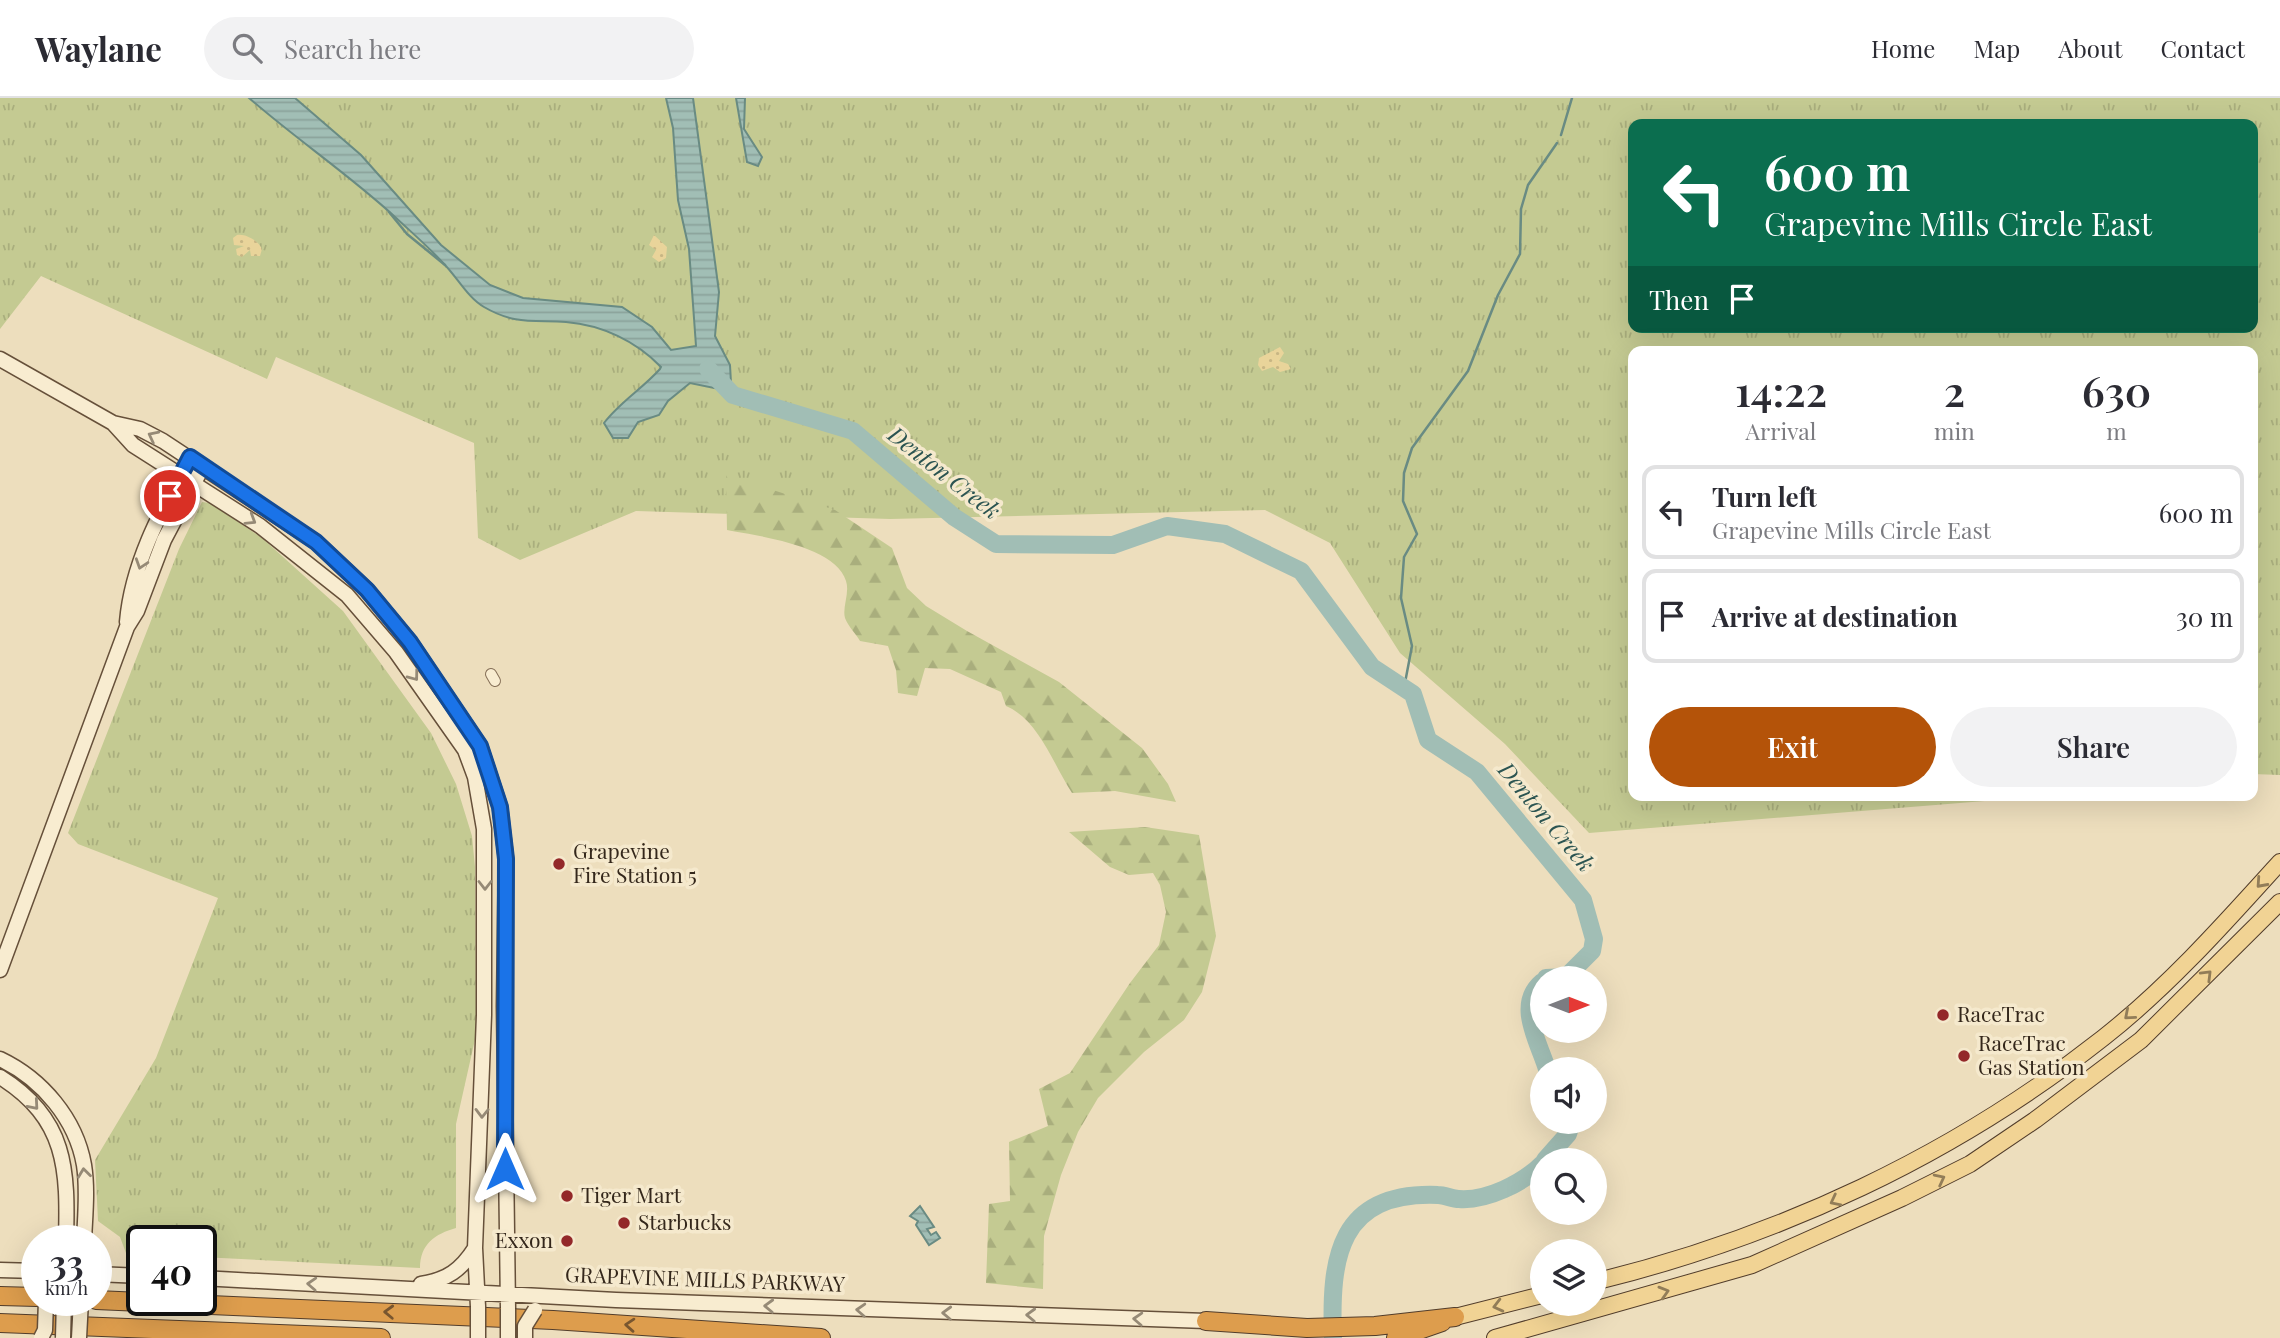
<!DOCTYPE html>
<html lang="en">
<head>
<meta charset="utf-8">
<style>
  :root { --surface:#fff; --page:#f2f2f3; --text:#2b2b33; --muted:#7c7c81; --line:#e1e1e2; --accent:#b45309 }
  body { margin:0; font-family:"Playfair Display",serif; background:var(--page); color:var(--text); height:100vh; display:flex; flex-direction:column; font-size:26px; white-space:nowrap }
  * { box-sizing:border-box; margin:0 }
  p { font-size:23px; color:var(--muted) }
  .icon { flex:none; width:38px; height:38px; fill:none; stroke:currentColor; stroke-width:2; stroke-linecap:round; stroke-linejoin:round }
  .map { position:relative; flex:1; overflow:hidden }
  .sheet { position:absolute; left:1628px; top:248px; width:630px; height:455px; display:flex; flex-direction:column; background:var(--surface); border-radius:14px; box-shadow:0 7px 28px #0002 }
  .sheet>* { flex:none }
  .banner { position:absolute; left:1628px; top:21px; width:630px; height:214px; border-radius:14px; box-shadow:0 7px 28px #0002; background:#0b6e4f; color:#fff; overflow:hidden }
  .needle { width:46px; rotate:90deg }
  .fabs { position:absolute; left:1530px; top:868px; display:grid; gap:14px }
  .fabs a { display:grid; place-items:center; width:77px; height:77px; border-radius:50%; background:var(--surface); box-shadow:0 7px 28px #0002; font-size:35px }
  .speed { position:absolute; left:21px; top:1127px; display:flex; gap:14px; font-size:35px; font-weight:700; text-align:center }
  .speed>* { display:grid; place-content:center; width:91px; height:91px; border-radius:50%; background:var(--surface); box-shadow:0 7px 28px #0002; line-height:1 }
  .speed small { font-size:18px; font-weight:400 }
  .speed .limit { border:4px solid #111; border-radius:10px; background:#fff; color:#111 }
  .pin { position:absolute; display:grid; place-items:center; width:60px; height:60px; color:#fff; margin:-30px; border:4px solid #fff; border-radius:50%; box-shadow:0 2px 7px #0007 }
  .me { position:absolute; width:77px; margin:-38px; rotate:0deg; stroke-linejoin:round; filter:drop-shadow(0 0 5px #0008) }
  .turn { display:flex; align-items:center; gap:24px; height:147px; padding:0 21px; font-size:32px }
  .turn .icon { width:91px; height:91px; stroke-width:2.5 }
  .turn b { display:block; font-size:49px; line-height:60px }
  .then { display:flex; align-items:center; height:66px; padding:0 21px; background:#0003; gap:14px; font-size:26px }
  .eta { display:flex; justify-content:space-evenly; align-items:center; height:119px; text-align:center }
  .eta b { font-size:42px; font-weight:600; line-height:49px }
  .cta { display:flex; gap:14px; margin-top:auto; padding:14px 21px }
  .cta a { flex:1; height:80px; border-radius:42px; background:var(--accent); color:#fff; font-size:28px; font-weight:600; line-height:80px; text-align:center }
  .cta a+a { background:var(--page); color:var(--text) }
  ul { padding:0; list-style:none }
  li { display:flex; align-items:center; gap:21px; height:94px; margin:0 14px 10px; padding:0 7px; border:4px solid var(--line); border-radius:14px }
  li div { flex:1 }
  li b { display:block; font-size:26px }
  li em { font-style:normal }
  header { display:flex; align-items:center; gap:42px; box-sizing:border-box; height:98px; padding:0 35px; background:var(--surface); border-bottom:2px solid var(--line) }
  header strong { font-size:33px }
  nav { display:flex; gap:38px; margin-inline-start:auto; font-size:24px }
  .search { width:490px; height:63px; background:var(--page); display:flex; align-items:center; gap:18px; box-sizing:border-box; padding:0 24px; border-radius:38px; color:var(--muted); font-size:26px }
  .map>svg:first-child { display:block }
  .grass { fill:url(#grass-tufts); fill-rule:evenodd }
  .forest { fill:url(#forest-firs) }
  .sand { fill:url(#sand-dots) }
  .water { fill:url(#water-rules); stroke:#698b83; stroke-width:2 }
  .lines { fill:none; stroke-linecap:round; stroke-linejoin:round }
  .stream { stroke:#698b83; stroke-width:2.5 }
  .river { stroke:#a1beb5; stroke-width:18 }
  .street-casing { stroke:#856f57; stroke-width:12 }
  .secondary-casing { stroke:#66503a; stroke-width:17 }
  .primary-casing { stroke:#523d2b; stroke-width:18 }
  .highway-casing { stroke:#523d2b; stroke-width:20 }
  .street { stroke:#f8ecd0; stroke-width:10 }
  .secondary { stroke:#f8ecd0; stroke-width:14 }
  .primary { stroke:#f1d394; stroke-width:16 }
  .highway { stroke:#dd9d4d; stroke-width:18 }
  .secondary-bridge-casing { stroke:#66503a; stroke-width:17; stroke-linecap:butt }
  .secondary-bridge { stroke:#f8ecd0; stroke-width:14 }
  .oneway { stroke:#968a76 }
  .oneway2 { stroke:#927d58 }
  .oneway3 { stroke:#78562f }
  .route-casing { stroke:#114b97; stroke-width:18 }
  .route { stroke:#1a73e8; stroke-width:12 }
  .poi-dot { fill:#932829; stroke:#f5e9cd; stroke-width:2.5 }
  .labels { text-anchor:middle; stroke-width:7; stroke-linejoin:round; paint-order:stroke }
  .poi-label { font-size:21px; fill:#34271b; stroke:#f5e9cd; text-anchor:start }
  .street-label { font-size:21px; fill:#34271b; stroke:#f5e9cd }
  .water-label { font-size:23px; font-style:italic; fill:#2b5451; stroke:#f5e9cd }
</style>
</head>
<body>
<header>
<strong>Waylane</strong>
<div class="search"><svg class="icon" aria-label="search" viewBox="0 0 24 24"><circle cx="10" cy="10" r="6"/><path d="M15 15l6 6"/></svg>Search here</div>
<nav><a>Home</a><a>Map</a><a>About</a><a>Contact</a></nav>
</header>
<div class="map">
<svg width="2280" height="1240" viewBox="0 0 2280 1240">
  <defs>
    <pattern id="grass-tufts" width="24" height="20" patternUnits="userSpaceOnUse" patternTransform="scale(1.75)"><rect width="24" height="20" fill="#c4ca92"/><path d="M3 7l-1-3M5 7V3M7 7l1-3M15 17l-1-3M17 17v-4M19 17l1-3" fill="none" stroke="#a9ae7d"/></pattern>
    <pattern id="forest-firs" width="22" height="20" patternUnits="userSpaceOnUse" patternTransform="scale(1.75)"><rect width="22" height="20" fill="#c4ca92"/><path d="M5 1l3.5 6h-7zM16 11l3.5 6h-7z" fill="#a9ae7d"/></pattern>
    <pattern id="sand-dots" width="8" height="8" patternUnits="userSpaceOnUse" patternTransform="scale(1.75)"><rect width="8" height="8" fill="#e9d49a"/><path d="M2 2h.1M6 6h.1" fill="none" stroke="#c8b684" stroke-width="1.8" stroke-linecap="round"/></pattern>
    <pattern id="water-rules" width="6" height="5" patternUnits="userSpaceOnUse" patternTransform="scale(1.75)"><rect width="6" height="5" fill="#a1beb5"/><path d="M0 2.5h6" fill="none" stroke="#8ba39b"/></pattern>
  </defs>
  <rect width="100%" height="100%" fill="#eddebd"/>
  <path class="grass" d="M0,0H2280V677L2252,676V254H1633V698H2046L1589,735L1505,646L1400,555L1330,445L1265,412L890,421L636,413L520,462L478,440L474,345L276,259L267,281L41,178L0,231ZM1633,26H2252V229H1633Z
    M202,404L210,405L262,440L343,513L431,635L456,686L472,738L475,769L476,937L456,1026V1130C435,1136 420,1146 420,1170L201,1159V1143H142V1156L126,1155L120,1139L98,1123L95,1062L156,960L218,800L78,746L68,735L179,451Z"/>
  <path class="forest" d="M726,377L835,412L892,450L907,490L926,508L967,533L1059,584L1142,650L1168,686L1176,704L1115,693L1072,695C1053,666 1039,622 1006,608L1001,594L950,571L925,570L917,598L898,595L896,572L888,548L860,543C856,536 848,528 845,520C842,509 850,495 846,483C836,448 759,438 727,432Z
    M1145,729L1199,737L1216,838L1202,894L1184,922L1144,954L1098,1000L1078,1034L1061,1077L1044,1138L1043,1191L986,1185L989,1106L1010,1103L1009,1044L1048,1028L1039,991L1070,975L1130,885L1159,847L1166,814L1160,787L1153,775L1129,777L1110,769L1069,734Z"/>
  <path class="sand" d="M237,137C245,135 259,143 262,151L260,158H251L250,152L242,159L237,157L236,151L244,148L234,147L233,140Z
    M654,137L667,149L666,160L659,164L652,159L656,152L649,147Z
    M1280,249L1284,255L1279,263L1288,266L1291,271L1280,274L1273,269L1262,273L1258,267L1259,260Z"/>
  <path class="water" d="M249,0H295L361,57L441,147L490,187L523,200L622,209L652,229L671,252L696,248L689,151L678,102L673,30L666,0H693L719,194L715,238L730,267L731,285L719,291L690,285L668,303L659,317L638,324L628,340H613L604,325C620,304 642,291 660,271L661,269C636,243 602,227 566,224C533,222 515,227 484,209C468,200 457,179 444,166C429,149 411,134 394,118C348,76 296,41 249,0Z
    M736,0H745L744,31L762,59L758,68L747,64Z
    M920,1108L934,1129L927,1131L931,1137L936,1134L940,1140L929,1147L916,1127L918,1123L910,1118Z"/>
  <g class="lines">
    <path class="stream" d="M1561,37L1572,0
      M389,114L407,136L445,167
      M1404,590L1412,548L1401,500L1404,459L1417,436L1403,403L1404,375L1412,350L1468,273L1498,197L1520,156L1521,111L1528,87L1557,45"/>
    <path class="river" d="M708,271L733,297L853,333L954,419L996,446L1113,447L1167,428L1225,436L1301,473L1372,569L1413,596L1428,642L1477,674L1583,802L1594,841L1592,853L1566,879L1546,880
      M1542,884C1515,907 1539,944 1547,971
      M1545,1062L1568,1036L1572,1024
      M1333,1240C1330,1160 1338,1093 1438,1097C1445,1097 1452,1101 1459,1101C1487,1103 1523,1085 1542,1066"/>
    <defs>
      <path id="street" d="M491,576L495,583"/>
      <path id="secondary" d="M0,261L113,325L140,331L163,343L316,444L367,492L410,544L480,648L500,709L506,761L504,908L508,1211
        M113,325L133,347L260,428L347,497L396,554L465,652L475,679L484,731V917L475,1150L478,1209
        M127,524C132,465 162,411 190,359
        M0,872L127,529L137,513L164,442L203,368
        M0,961C42,981 76,1021 84,1067C88,1092 85,1118 84,1143
        M0,979C67,1021 68,1071 66,1143
        M0,1172L37,1173
        M96,1176L142,1178
        M201,1180L616,1202L1206,1223
        M421,1186C447,1182 461,1172 475,1150"/>
      <path id="primary" d="M1594,1184C1779,1139 1953,1058 2103,940C2168,889 2224,826 2280,764
        M1455,1219L1542,1197
        M1495,1240L1752,1167L1902,1100L1970,1066L2035,1022L2141,942L2280,804"/>
      <path id="highway" d="M0,1198L37,1199
        M96,1202L553,1222L821,1240
        M1206,1223L1307,1230L1375,1228L1455,1219
        M0,1225L381,1240
        M1396,1240L1442,1224"/>
    </defs>
    <use href="#street" class="street-casing"/>
    <use href="#secondary" class="secondary-casing"/>
    <use href="#primary" class="primary-casing"/>
    <use href="#highway" class="highway-casing"/>
    <use href="#street" class="street"/>
    <use href="#secondary" class="secondary"/>
    <use href="#primary" class="primary"/>
    <use href="#highway" class="highway"/>
    <defs>
      <path id="secondary-bridge" d="M508,1211V1240
        M41,1240L45,1232L46,1202
        M63,1240L64,1202
        M79,1240L81,1202
        M478,1240V1209
        M525,1240V1228L535,1212"/>
    </defs>
    <use href="#secondary-bridge" class="secondary-bridge-casing"/>
    <use href="#secondary-bridge" class="secondary-bridge"/>
  </g>
  <defs><path id="oneway-chevron" d="M-2-3.5L2.5 0L-2 3.5" fill="none" stroke-width="1.6" stroke-linecap="round" stroke-linejoin="round" transform="scale(1.75)"/></defs>
  <g class="oneway">
    <use href="#oneway-chevron" transform="translate(153 338) rotate(-153)"/>
    <use href="#oneway-chevron" transform="translate(251 422) rotate(32)"/>
    <use href="#oneway-chevron" transform="translate(141 466) rotate(108)"/>
    <use href="#oneway-chevron" transform="translate(414 578) rotate(53)"/>
    <use href="#oneway-chevron" transform="translate(485 787) rotate(90)"/>
    <use href="#oneway-chevron" transform="translate(34 1007) rotate(49)"/>
    <use href="#oneway-chevron" transform="translate(482 1015) rotate(91)"/>
    <use href="#oneway-chevron" transform="translate(84 1075) rotate(-97)"/>
    <use href="#oneway-chevron" transform="translate(312 1186) rotate(-177)"/>
    <use href="#oneway-chevron" transform="translate(769 1208) rotate(-178)"/>
    <use href="#oneway-chevron" transform="translate(861 1212) rotate(-177)"/>
    <use href="#oneway-chevron" transform="translate(947 1215) rotate(-178)"/>
    <use href="#oneway-chevron" transform="translate(1031 1217) rotate(-178)"/>
    <use href="#oneway-chevron" transform="translate(1138 1221) rotate(-177)"/>
  </g>
  <g class="oneway2">
    <use href="#oneway-chevron" transform="translate(2261 785) rotate(132)"/>
    <use href="#oneway-chevron" transform="translate(2207 877) rotate(-45)"/>
    <use href="#oneway-chevron" transform="translate(2129 917) rotate(139)"/>
    <use href="#oneway-chevron" transform="translate(1940 1081) rotate(-27)"/>
    <use href="#oneway-chevron" transform="translate(1835 1103) rotate(153)"/>
    <use href="#oneway-chevron" transform="translate(1664 1194) rotate(-17)"/>
    <use href="#oneway-chevron" transform="translate(1498 1208) rotate(166)"/>
  </g>
  <g class="oneway3">
    <use href="#oneway-chevron" transform="translate(389 1214) rotate(-178)"/>
    <use href="#oneway-chevron" transform="translate(630 1227) rotate(-176)"/>
  </g>
  <g class="lines">
    <defs>
      <path id="route" d="M170,398L190,359L316,444L367,492L410,544L480,648L500,709L506,761L505,1071"/>
    </defs>
    <use href="#route" class="route-casing"/>
    <use href="#route" class="route"/>
  </g>
  <g class="poi-dot">
    <circle cx="559" cy="766" r="7"/>
    <circle cx="1943" cy="917" r="7"/>
    <circle cx="1964" cy="958" r="7"/>
    <circle cx="567" cy="1098" r="7"/>
    <circle cx="624" cy="1125" r="7"/>
    <circle cx="567" cy="1143" r="7"/>
  </g>
  <g class="labels">
    <g class="poi-label">
      <text x="573" y="761">Grapevine<tspan x="573" dy="24">Fire Station 5</tspan></text>
      <text x="1957" y="924">RaceTrac</text>
      <text x="1978" y="953">RaceTrac<tspan x="1978" dy="24">Gas Station</tspan></text>
      <text x="581" y="1105">Tiger Mart</text>
      <text x="638" y="1132">Starbucks</text>
      <text x="553" y="1150" text-anchor="end">Exxon</text>
    </g>
    <g class="street-label">
      <text transform="translate(705 1182) rotate(2)" y="7">GRAPEVINE MILLS PARKWAY</text>
    </g>
    <g class="water-label">
      <text transform="translate(944 375) rotate(38)" y="8">Denton Creek</text>
      <text transform="translate(1546 719) rotate(50)" y="8">Denton Creek</text>
    </g>
  </g>
</svg>
<div class="fabs">
<a><svg class="needle" viewBox="-14 -14 28 28"><path d="M0-13l5 13h-10z" fill="#e53935"/><path d="M0 13l5-13h-10z" fill="#7c7c81"/></svg></a>
<a><svg class="icon" aria-label="sound" viewBox="0 0 24 24"><path d="M4 9h4l5-4v14l-5-4H4zM17 9q2 3 0 6"/></svg></a>
<a><svg class="icon" aria-label="search" viewBox="0 0 24 24"><circle cx="10" cy="10" r="6"/><path d="M15 15l6 6"/></svg></a>
<a><svg class="icon" aria-label="layers" viewBox="0 0 24 24"><path d="M12 4l9 5-9 5-9-5zM3 14l9 5 9-5"/></svg></a>
</div>
<div class="speed"><div>33<small>km/h</small></div><div class="limit">40</div></div>
<div class="pin" style="left:170px;top:398px;background:#d93025"><svg class="icon" aria-label="arrive" viewBox="0 0 24 24"><path d="M6 21V4h12l-3 4 3 4H6"/></svg></div>
<svg class="me" style="left:505px;top:1071px" viewBox="-20 -20 40 40"><path d="M0-17L14 15 0 8-14 15z" fill="#1a73e8" stroke="#fff" stroke-width="4"/></svg>
<div class="banner">
<div class="turn"><svg class="icon" aria-label="left" viewBox="0 0 24 24"><path d="M17 20v-9H6M10 6l-5 5 5 5"/></svg><div><b>600 m</b>Grapevine Mills Circle East</div></div>
<div class="then">Then<svg class="icon" aria-label="arrive" viewBox="0 0 24 24"><path d="M6 21V4h12l-3 4 3 4H6"/></svg></div>
</div>
<section class="sheet">
<div class="eta">
<div><b>14:22</b><p>Arrival</p></div>
<div><b>2</b><p>min</p></div>
<div><b>630</b><p>m</p></div>
</div>
<ul>
<li><svg class="icon" aria-label="left" viewBox="0 0 24 24"><path d="M17 20v-9H6M10 6l-5 5 5 5"/></svg><div><b>Turn left</b><p>Grapevine Mills Circle East</p></div><em>600 m</em></li>
<li><svg class="icon" aria-label="arrive" viewBox="0 0 24 24"><path d="M6 21V4h12l-3 4 3 4H6"/></svg><div><b>Arrive at destination</b></div><em>30 m</em></li>
</ul>
<div class="cta"><a>Exit</a><a>Share</a></div>
</section>
</div>
</body>
</html>
